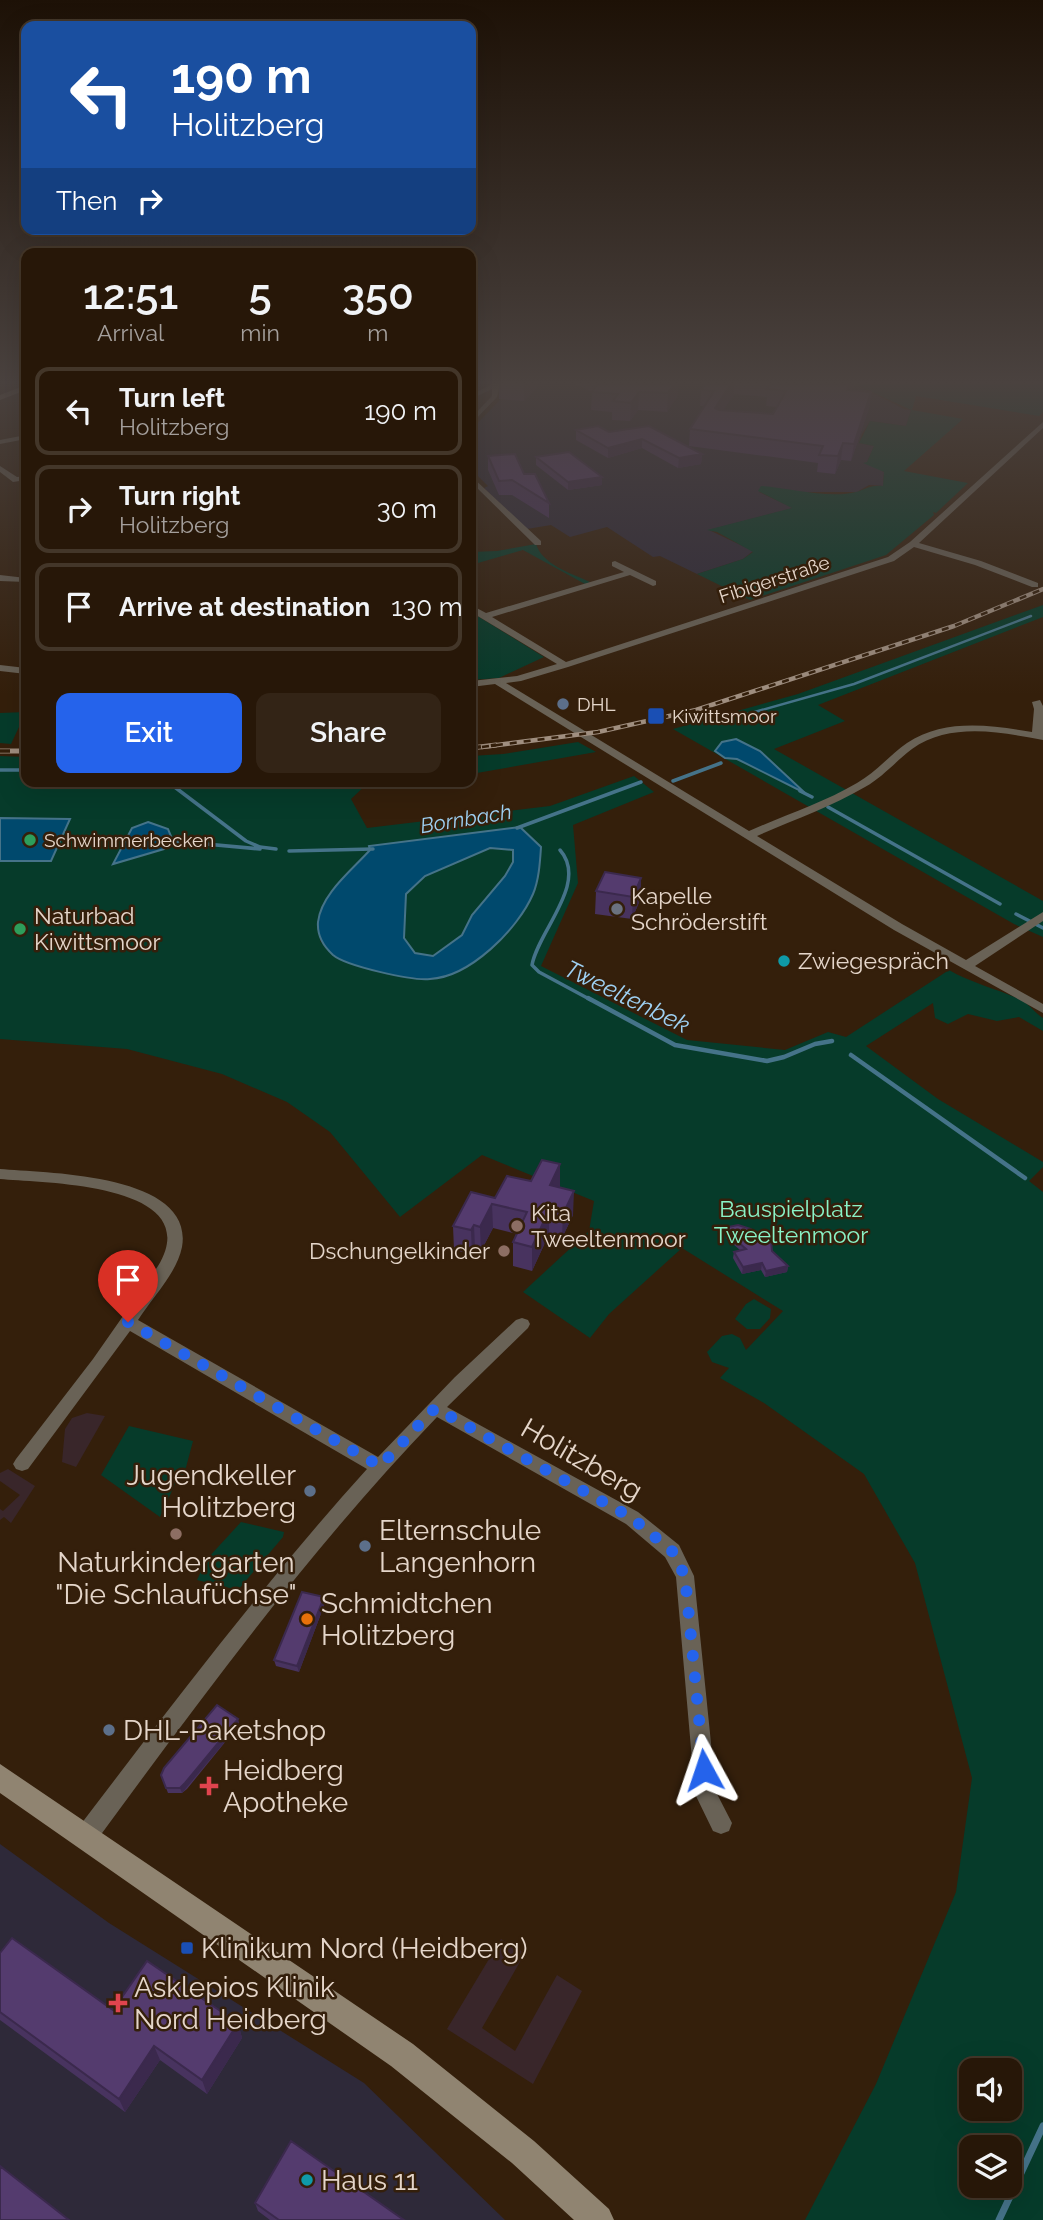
<!DOCTYPE html>
<html lang="en">
<head>
<meta charset="utf-8">
<style>
  :root { --surface:#271708; --page:#332416; --text:#f1f3f6; --muted:#a49f9c; --line:#433629; --accent:#2563eb }
  body { margin:0; font-family:Raleway,sans-serif; background:var(--page); color:var(--text); height:100vh; display:flex; flex-direction:column; font-size:26px; white-space:nowrap }
  * { box-sizing:border-box; margin:0 }
  p { font-size:23px; color:var(--muted) }
  .icon { flex:none; width:38px; height:38px; fill:none; stroke:currentColor; stroke-width:2; stroke-linecap:round; stroke-linejoin:round }
  .map { position:relative; flex:1; overflow:hidden }
  .side { position:absolute; left:21px; top:248px; width:455px; height:539px; display:flex; flex-direction:column; background:var(--surface); border-radius:14px; box-shadow:0 7px 28px #0002,0 0 0 2px var(--line) }
  .side>* { flex:none }
  .guide { position:absolute; left:21px; top:21px; width:455px; height:214px; border-radius:14px; box-shadow:0 7px 28px #0002,0 0 0 2px var(--line); background:#1a4fa0; color:#fff; overflow:hidden }
  .tools { position:absolute; left:959px; top:2058px; display:grid; gap:14px }
  .tools a { display:grid; place-items:center; width:63px; height:63px; border-radius:14px; background:var(--surface); box-shadow:0 7px 28px #0002,0 0 0 2px var(--line); font-size:35px }
  .pin { position:absolute; display:grid; place-items:center; width:60px; height:60px; color:#fff; margin:-72px -30px; border-radius:50% 50% 50% 0; rotate:-45deg; box-shadow:0 0 7px #0007 }
  .pin .icon { rotate:45deg }
  .me { position:absolute; width:77px; margin:-38px; rotate:355deg; stroke-linejoin:round; filter:drop-shadow(0 0 5px #0008) }
  .turn { display:flex; align-items:center; gap:24px; height:147px; padding:0 35px; font-size:32px }
  .turn .icon { width:91px; height:91px; stroke-width:2.5 }
  .turn b { display:block; font-size:49px; line-height:60px }
  .then { display:flex; align-items:center; height:66px; padding:0 35px; background:#0003; gap:14px; font-size:26px }
  .eta { display:flex; justify-content:space-evenly; align-items:center; height:119px; text-align:center }
  .eta b { font-size:42px; font-weight:600; line-height:49px }
  .cta { display:flex; gap:14px; margin-top:auto; padding:14px 35px }
  .cta a { flex:1; height:80px; border-radius:14px; background:var(--accent); color:#fff; font-size:28px; font-weight:600; line-height:80px; text-align:center }
  .cta a+a { background:var(--page); color:var(--text) }
  ul { padding:0; list-style:none }
  li { display:flex; align-items:center; gap:21px; height:88px; margin:0 14px 10px; padding:0 21px; border:4px solid var(--line); border-radius:14px }
  li div { flex:1 }
  li b { display:block; font-size:26px }
  li em { font-style:normal }
  .map>svg:first-child { display:block }
  .industrial { fill:#39262a }
  .medical { fill:#2e2939 }
  .green { fill:#063b2a; fill-rule:evenodd }
  .water { fill:#00496d; stroke:#457389; stroke-width:2; fill-rule:evenodd }
  .lines { fill:none; stroke-linecap:round; stroke-linejoin:round }
  .stream-far3 { stroke:#457389; stroke-width:2.5 }
  .stream-far2 { stroke:#457389; stroke-width:3.5 }
  .stream-far1 { stroke:#457389; stroke-width:4.5 }
  .stream { stroke:#457389; stroke-width:7 }
  .street { fill:#696256; fill-rule:evenodd }
  .secondary { fill:#908471; fill-rule:evenodd }
  .rail-far1-casing { stroke:#9f8e7f; stroke-width:4.5 }
  .rail-casing { stroke:#9f8e7f; stroke-width:5 }
  .rail-far1 { stroke:#341f0b; stroke-width:2.5; stroke-dasharray:7; stroke-linecap:butt }
  .rail { stroke:#341f0b; stroke-width:3.5; stroke-dasharray:10; stroke-linecap:butt }
  .wall { fill:#48335f; fill-rule:evenodd }
  .shaded-wall { fill:#3b294d }
  .building { fill:#543b6e; stroke:#3b294d; stroke-width:2 }
  .route { stroke:#2563eb; stroke-width:12; stroke-dasharray:0 21.6 }
  .service-dot { fill:#5c6f8a; stroke:#341f0b; stroke-width:2.5 }
  .transit-dot { fill:#1a4fb4; stroke:#341f0b; stroke-width:2.5 }
  .leisure-dot { fill:#2e9e5b; stroke:#341f0b; stroke-width:2.5 }
  .worship-dot { fill:#6b7280; stroke:#341f0b; stroke-width:2.5 }
  .culture-dot { fill:#0f9aa8; stroke:#341f0b; stroke-width:2.5 }
  .education-dot { fill:#8d6e63; stroke:#341f0b; stroke-width:2.5 }
  .food-dot { fill:#e8710a; stroke:#341f0b; stroke-width:2.5 }
  .health-dot { fill:#e0444e; stroke:#341f0b; stroke-width:2.5 }
  .labels { text-anchor:middle; stroke-width:5; stroke-linejoin:round; paint-order:stroke }
  .far-street-label { font-size:19px; fill:#e5d6ca; stroke:#341f0b }
  .far-poi-label { font-size:19px; fill:#e5d6ca; stroke:#341f0b; text-anchor:start }
  .far-water-label { font-size:21px; font-style:italic; fill:#9ed0f2; stroke:#341f0b }
  .poi-label { font-size:23px; fill:#e5d6ca; stroke:#341f0b; text-anchor:start }
  .park-label { font-size:23px; fill:#89f3c7; stroke:#341f0b }
  .water-label { font-size:24px; font-style:italic; fill:#9ed0f2; stroke:#341f0b }
  .near-street-label { font-size:28px; fill:#e5d6ca; stroke:#341f0b }
  .near-poi-label { font-size:28px; fill:#e5d6ca; stroke:#341f0b; text-anchor:start }
</style>
</head>
<body>
<div class="map">
<svg width="1043" height="2220" viewBox="0 0 1043 2220">
  <rect width="100%" height="100%" fill="#341f0b"/>
  <path class="industrial" d="M87,1413L105,1416L76,1467L62,1462L65,1429L72,1418Z
    M8,1469L35,1486L11,1523L4,1517L0,1520V1509L3,1511L20,1495L0,1481V1473Z
    M501,1939L525,1953L482,2028L515,2051L557,1975L582,1991L533,2084L447,2029Z"/>
  <path class="medical" d="M508,384H855L904,409L911,410L906,426L870,421L862,434L859,443L874,446L867,462L884,472L883,486L869,485L857,492H759L793,508L709,530L753,551L743,559L697,574L660,556L653,557L607,527L570,537L551,525L527,529L484,488L488,486L478,476L471,458V430L499,401Z
    M0,1844L109,1923L364,2083L505,2220H0Z"/>
  <path class="green" d="M855,384H1043V412L1039,416L916,396L912,410L963,419L904,471L968,483L936,513L933,512L934,515L886,555L750,600L697,574L743,559L753,552L717,532L707,530L792,508L758,491L761,486C787,488 830,499 856,492C867,489 870,485 883,486L884,472L863,463L867,462L874,446L859,443L870,421L906,426L911,410Z
    M536,544C542,564 570,573 590,582L585,584L523,550L471,565V552L497,551Z
    M1043,605V617L818,705L845,721L774,749L1043,901V937L1014,924L673,729L798,694ZM722,742L760,752L802,791L737,759L725,758L715,751Z
    M471,612L544,657L499,678L471,680Z
    M26,712L11,744L0,743V713Z
    M578,742L596,752L471,774V756L503,754Z
    M0,756L26,757V782H369L351,799L367,828L550,806L634,776L654,792L573,825L578,883L541,966L687,1040L785,1050L828,1032L846,1037L949,970C971,983 998,989 1021,1000C1030,1005 1035,1013 1043,1018V1031L1019,1017L997,1021L968,1014L948,1024L935,1018L933,1003L866,1046L938,1099L1043,1162V1167L1029,1181L1043,1192V2220H805L876,2084L956,1892L972,1778L915,1563L864,1474L764,1403L720,1378L729,1368L712,1362L707,1352L722,1336L732,1334L740,1338L746,1350L783,1311L682,1248L609,1314L590,1338L523,1292L589,1231L594,1201L482,1155L400,1217L330,1132L287,1102L222,1074L127,1049L0,1039ZM520,827L541,847L431,980L389,974L334,956L320,941L363,857L370,850ZM971,2070H1010V2109H971ZM971,2147H1010V2186H971Z
    M490,848L513,849V862L505,876L472,915L462,935L433,956L415,953L404,939L405,894L425,876Z
    M754,1299L771,1309L770,1318L760,1329H747L735,1319L746,1304Z
    M129,1426L193,1441L184,1475L176,1482L160,1517L101,1475Z
    M241,1522L284,1532L283,1537L238,1590L197,1580L207,1559Z"/>
  <path class="water" d="M736,739L760,751L805,793L737,759L725,758L715,751L722,742Z
    M0,818L70,819L51,861H0Z
    M148,822L168,829L173,841L164,849L113,864L132,828Z
    M520,827L541,847C540,862 539,880 533,894C518,929 470,977 430,979C412,981 346,966 333,955C323,946 317,935 318,922C321,894 352,870 370,850L369,846ZM490,848L513,850V862L505,876L472,915L462,935L433,956L415,953L404,938L406,894L425,876Z"/>
  <g class="lines">
    <path class="stream-far3" d="M744,715L854,684L1031,616"/>
    <path class="stream-far2" d="M0,770H26
      M673,781L721,763
      M168,782L246,841L260,847L276,849
      M800,791L812,797
      M828,807L1000,904
      M517,828L641,782
      M173,841L260,849
      M560,850C589,883 538,931 532,965L539,972L591,1000
      M289,851L373,849
      M1016,914L1043,928"/>
    <path class="stream-far1" d="M588,998L675,1045L767,1061L784,1057L815,1044L832,1041
      M851,1055L1025,1178"/>
    <path class="stream" d="M999,2220L1043,2126"/>
    <path class="street" d="M492,384H500L497,397L471,424V418L492,396V389L471,399V395Z
      M1043,422V428L919,543L981,561L1038,583V587H1032L975,565L914,547L894,561L568,667L521,681L506,683L749,831C785,815 823,803 857,783C876,772 890,755 907,743C944,718 991,725 1032,732L1034,709L1032,702L1040,700L1043,706V740C1000,732 950,722 912,749C896,761 883,777 865,787C831,807 793,820 757,836L902,924L966,960L1043,912V921L975,966L1043,1004V1013L894,930L495,684L471,687V681L517,676L557,664L471,612V605L486,613L624,572L612,566V562L615,561L656,581V585L653,586L630,575L492,617L566,662L888,557L910,542Z
      M26,435V439L0,444V440Z
      M0,466L17,477L26,476V480L13,482L0,472Z
      M471,476L541,541V545H535L471,482Z
      M0,575L26,578V582L0,581Z
      M0,665L26,668V674L0,671Z
      M0,1169C45,1173 195,1173 182,1247C177,1273 152,1298 138,1320L378,1457L455,1377L516,1320L522,1318L528,1320L530,1324L528,1328L447,1407L638,1512L679,1545L694,1576L716,1792L732,1823L729,1831L721,1834L713,1831L695,1794L676,1577L665,1557L626,1524L437,1417C310,1549 202,1697 94,1844L86,1847L78,1844L75,1836L78,1828C171,1706 264,1583 367,1469L130,1331L28,1469L22,1471L16,1469L13,1464L16,1459L93,1359L158,1266C208,1183 44,1183 0,1179Z"/>
    <path class="secondary" d="M26,385V390L0,400V395Z
      M0,1764L413,2044L534,2141L609,2209L614,2220H574L512,2163L391,2066L0,1793Z"/>
    <defs>
      <path id="rail-far1" d="M482,747L598,732L696,710L954,626L1043,589"/>
      <path id="rail" d="M471,748L496,745
        M0,751H26"/>
    </defs>
    <use href="#rail-far1" class="rail-far1-casing"/>
    <use href="#rail" class="rail-casing"/>
    <use href="#rail-far1" class="rail-far1"/>
    <use href="#rail" class="rail"/>
  </g>
  <path class="wall" d="M499,384H537V387L524,401L499,399Z
    M575,384H678V395L667,412L638,410L630,421L612,420V412L591,410L592,392Z
    M705,384H855L852,390L871,392L869,408L851,461L841,460L835,474L817,472L818,463L689,446L690,429L704,406H700L701,390ZM734,394L767,397L766,406L777,407L773,414L723,410Z
    M649,426L702,454L701,464L678,468L642,448L608,458L576,440V430L609,432Z
    M488,456L524,474L549,503V518L512,495H499L488,470Z
    M536,457L602,485L568,490L536,465Z
    M641,878L640,900L632,919L595,914L596,891Z
    M560,1164V1187L573,1215L562,1238L549,1234L532,1271L513,1266V1242L517,1234L493,1228L481,1251L475,1249L472,1254L454,1250L453,1226L495,1198L531,1181Z
    M728,1227L772,1251L788,1266L787,1272L765,1277L761,1270L742,1274L733,1258L734,1252L740,1250L726,1238Z
    M324,1597L325,1603L299,1672L276,1666L274,1660Z
    M238,1719L239,1725L187,1789L182,1793H168L161,1775Z
    M0,1953L113,2010L238,2023L242,2038L207,2094L160,2060L125,2112L0,2020Z
    M255,2203L404,2220H270L258,2211Z"/>
  <path class="shaded-wall" d="M524,384H537V387L524,401Z
    M674,384H678V395L667,412L668,393Z
    M731,384H734V394L714,425L715,408Z
    M850,384H855L854,385L845,406L847,390Z
    M639,392L638,410L630,421L631,403Z
    M871,392L869,408L851,461L854,444Z
    M642,439V448L608,458V448Z
    M843,443L841,460L835,474L838,456Z
    M702,454L701,464L678,468L679,458Z
    M602,477V485L568,490V482Z
    M641,878L640,900L632,919L633,897Z
    M560,1164V1188L550,1185Z
    M574,1191L573,1215L562,1238L563,1214Z
    M492,1204L493,1228L481,1251L480,1227Z
    M549,1210V1234L532,1271V1247Z
    M474,1225L475,1249L472,1254L471,1230Z
    M762,1263L761,1270L742,1274L743,1267Z
    M788,1266L787,1272L765,1277L766,1271Z
    M324,1597L325,1603L299,1672L297,1666Z
    M238,1719L239,1725L182,1793L180,1788Z
    M238,2023L242,2038L207,2094L202,2080Z
    M154,2046L160,2060L125,2112L119,2099Z"/>
  <path class="building" d="M598,384H674L668,393L639,392L631,403L613,401L618,394L592,392Z
    M705,384H731L715,408L719,410L773,414L786,391L767,389L771,384H850L847,390L871,392L854,444L843,443L838,456L819,455L823,446L690,429L714,391L701,390Z
    M598,426L609,432L649,426L702,454L679,458L642,439L608,448L576,430Z
    M569,452L602,477L568,482L536,457Z
    M515,454L524,474H535L549,503L512,480L499,481L488,456Z
    M605,872L641,878L633,897L596,891Z
    M542,1160L560,1164L550,1185L574,1191L563,1214L549,1210L532,1247L513,1242L527,1212L492,1204L480,1227L474,1225L471,1230L453,1226L471,1192L495,1198L507,1176L531,1181Z
    M738,1225L751,1229L756,1235L771,1240L772,1251L788,1266L766,1271L762,1263L743,1267L734,1252L746,1249L727,1232L728,1227Z
    M302,1592L324,1597L297,1666L274,1660Z
    M217,1705L238,1719L185,1783L180,1788H166L161,1775L164,1768Z
    M12,1938L113,2010L147,1961L238,2023L202,2080L154,2046L119,2099L0,2012V1953Z
    M291,2141L404,2220H279L255,2203Z
    M0,2166L69,2220H0Z"/>
  <linearGradient id="sky" x2="0" y2="1"><stop stop-color="#1d1106"/><stop offset="0.55" stop-color="#4a423f"/><stop offset="1" stop-color="#4a423f" stop-opacity="0"/></linearGradient>
  <rect width="1043" height="695" fill="url(#sky)"/>
  <g class="lines">
    <path class="route" d="M128,1322L380,1466L435,1408L632,1518L672,1551L685,1576L704,1770"/>
  </g>
  <g class="service-dot">
    <circle cx="563" cy="704" r="7"/>
    <circle cx="310" cy="1491" r="7"/>
    <circle cx="365" cy="1546" r="7"/>
    <circle cx="109" cy="1730" r="7"/>
  </g>
  <g class="transit-dot">
    <rect x="647" y="707" width="18" height="18" rx="3.5"/>
    <rect x="180" y="1941" width="14" height="14" rx="3.5"/>
  </g>
  <g class="leisure-dot">
    <circle cx="30" cy="840" r="7"/>
    <circle cx="20" cy="929" r="7"/>
  </g>
  <circle class="worship-dot" cx="617" cy="909" r="7"/>
  <g class="culture-dot">
    <circle cx="784" cy="961" r="7"/>
    <circle cx="307" cy="2180" r="7"/>
  </g>
  <g class="education-dot">
    <circle cx="517" cy="1226" r="7"/>
    <circle cx="504" cy="1251" r="7"/>
    <circle cx="176" cy="1534" r="7"/>
  </g>
  <circle class="food-dot" cx="307" cy="1619" r="7"/>
  <g class="health-dot">
    <path d="M205.5 1775.5h7v7h7v7h-7v7h-7v-7h-7v-7h7z"/>
    <path d="M114.5 1992.5h7v7h7v7h-7v7h-7v-7h-7v-7h7z"/>
  </g>
  <g class="labels">
    <g class="far-street-label">
      <text transform="translate(774 579) rotate(-18)" y="7">Fibigerstraße</text>
    </g>
    <g class="far-poi-label">
      <text x="577" y="711">DHL</text>
      <text x="672" y="723">Kiwittsmoor</text>
      <text x="44" y="847">Schwimmerbecken</text>
    </g>
    <g class="far-water-label">
      <text transform="translate(466 819) rotate(-9)" y="7">Bornbach</text>
    </g>
    <g class="poi-label">
      <text x="631" y="904">Kapelle<tspan x="631" dy="26">Schröderstift</tspan></text>
      <text x="34" y="924">Naturbad<tspan x="34" dy="26">Kiwittsmoor</tspan></text>
      <text x="798" y="969">Zwiegespräch</text>
      <text x="531" y="1221">Kita<tspan x="531" dy="26">Tweeltenmoor</tspan></text>
      <text x="490" y="1259" text-anchor="end">Dschungelkinder</text>
    </g>
    <g class="park-label">
      <text x="791" y="1217">Bauspielplatz<tspan x="791" dy="26">Tweeltenmoor</tspan></text>
    </g>
    <g class="water-label">
      <text transform="translate(627 997) rotate(26)" y="8">Tweeltenbek</text>
    </g>
    <g class="near-street-label">
      <text transform="translate(582 1459) rotate(30)" y="10">Holitzberg</text>
    </g>
    <g class="near-poi-label">
      <text x="296" y="1485" text-anchor="end">Jugendkeller<tspan x="296" dy="32">Holitzberg</tspan></text>
      <text x="379" y="1540">Elternschule<tspan x="379" dy="32">Langenhorn</tspan></text>
      <text x="176" y="1572" text-anchor="middle">Naturkindergarten<tspan x="176" dy="32">"Die Schlaufüchse"</tspan></text>
      <text x="321" y="1613">Schmidtchen<tspan x="321" dy="32">Holitzberg</tspan></text>
      <text x="123" y="1740">DHL-Paketshop</text>
      <text x="223" y="1780">Heidberg<tspan x="223" dy="32">Apotheke</tspan></text>
      <text x="201" y="1958">Klinikum Nord (Heidberg)</text>
      <text x="134" y="1997">Asklepios Klinik<tspan x="134" dy="32">Nord Heidberg</tspan></text>
      <text x="321" y="2190">Haus 11</text>
    </g>
  </g>
</svg>
<div class="tools">
<a><svg class="icon" aria-label="sound" viewBox="0 0 24 24"><path d="M4 9h4l5-4v14l-5-4H4zM17 9q2 3 0 6"/></svg></a>
<a><svg class="icon" aria-label="layers" viewBox="0 0 24 24"><path d="M12 4l9 5-9 5-9-5zM3 14l9 5 9-5"/></svg></a>
</div>
<div class="pin" style="left:128px;top:1322px;background:#d93025"><svg class="icon" aria-label="arrive" viewBox="0 0 24 24"><path d="M6 21V4h12l-3 4 3 4H6"/></svg></div>
<svg class="me" style="left:704px;top:1770px" viewBox="-20 -20 40 40"><path d="M0-17L14 15 0 8-14 15z" fill="#2563eb" stroke="#fff" stroke-width="4"/></svg>
<div class="guide">
<div class="turn"><svg class="icon" aria-label="left" viewBox="0 0 24 24"><path d="M17 20v-9H6M10 6l-5 5 5 5"/></svg><div><b>190 m</b>Holitzberg</div></div>
<div class="then">Then<svg class="icon" aria-label="right" viewBox="0 0 24 24"><path d="M7 20v-9h11M14 6l5 5-5 5"/></svg></div>
</div>
<section class="side">
<div class="eta">
<div><b>12:51</b><p>Arrival</p></div>
<div><b>5</b><p>min</p></div>
<div><b>350</b><p>m</p></div>
</div>
<ul>
<li><svg class="icon" aria-label="left" viewBox="0 0 24 24"><path d="M17 20v-9H6M10 6l-5 5 5 5"/></svg><div><b>Turn left</b><p>Holitzberg</p></div><em>190 m</em></li>
<li><svg class="icon" aria-label="right" viewBox="0 0 24 24"><path d="M7 20v-9h11M14 6l5 5-5 5"/></svg><div><b>Turn right</b><p>Holitzberg</p></div><em>30 m</em></li>
<li><svg class="icon" aria-label="arrive" viewBox="0 0 24 24"><path d="M6 21V4h12l-3 4 3 4H6"/></svg><div><b>Arrive at destination</b></div><em>130 m</em></li>
</ul>
<div class="cta"><a>Exit</a><a>Share</a></div>
</section>
</div>
</body>
</html>
